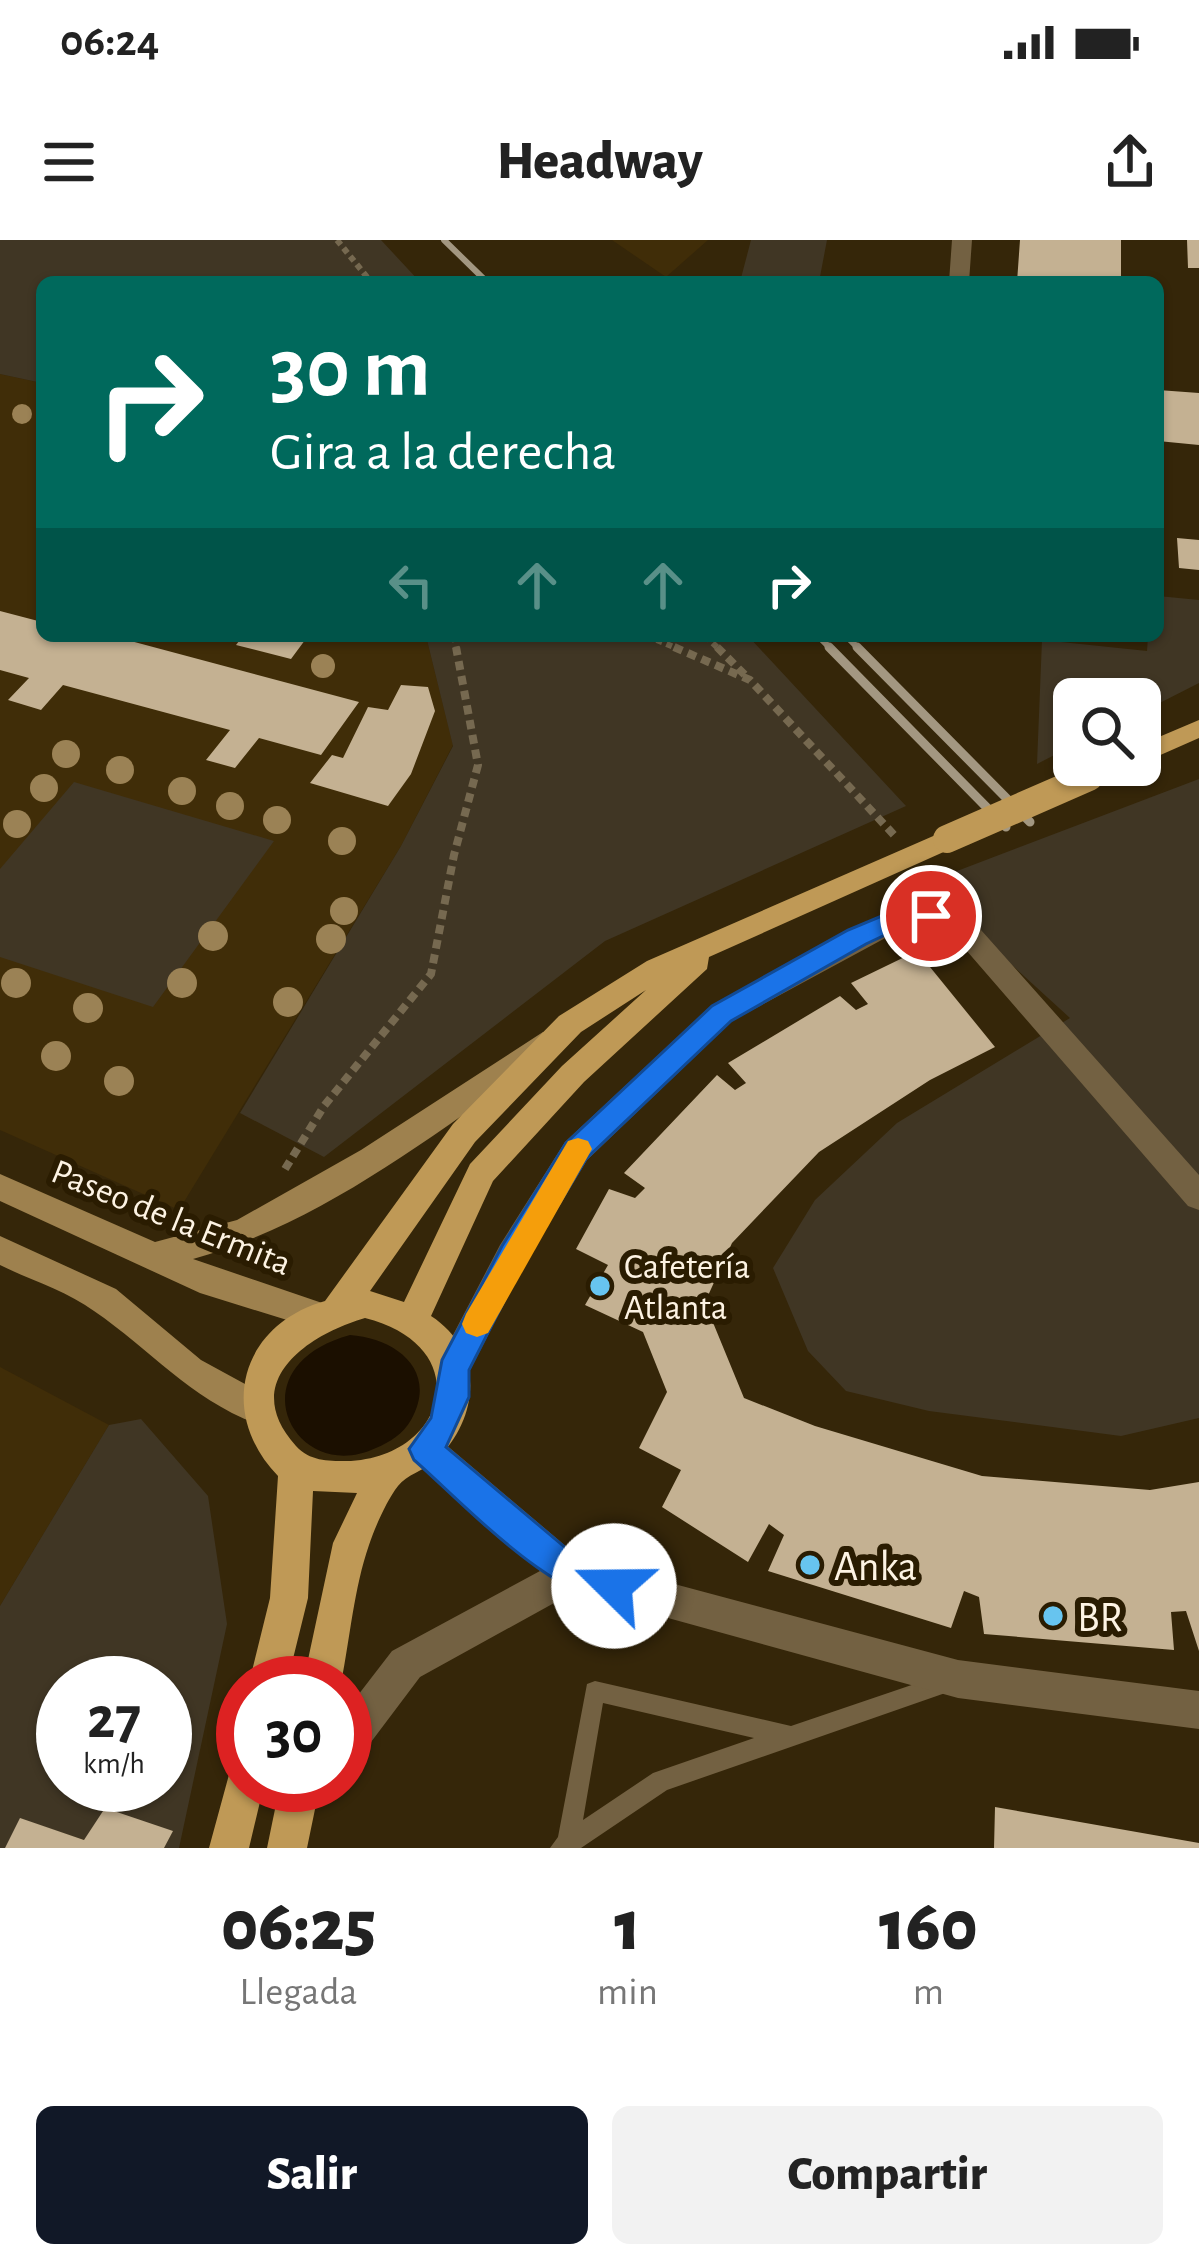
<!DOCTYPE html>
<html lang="es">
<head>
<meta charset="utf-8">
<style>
  :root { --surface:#fff; --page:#f2f2f2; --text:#222; --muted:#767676; --accent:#111827 }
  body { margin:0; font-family:"Alegreya Sans",sans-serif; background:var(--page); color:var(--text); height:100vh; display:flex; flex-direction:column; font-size:45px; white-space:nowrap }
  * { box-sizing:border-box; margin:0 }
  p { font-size:39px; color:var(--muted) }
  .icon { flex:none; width:66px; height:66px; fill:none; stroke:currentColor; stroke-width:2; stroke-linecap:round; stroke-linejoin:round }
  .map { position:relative; height:1608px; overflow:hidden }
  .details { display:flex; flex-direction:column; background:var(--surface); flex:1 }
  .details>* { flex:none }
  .banner { position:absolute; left:36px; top:36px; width:1128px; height:366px; border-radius:18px; box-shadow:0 3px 9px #0004; background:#00695c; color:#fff; overflow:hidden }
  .tools { position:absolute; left:1053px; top:438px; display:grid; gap:24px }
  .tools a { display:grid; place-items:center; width:108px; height:108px; border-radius:18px; background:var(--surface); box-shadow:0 3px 9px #0004; font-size:60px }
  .speed { position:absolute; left:36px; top:1416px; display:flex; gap:24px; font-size:60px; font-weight:700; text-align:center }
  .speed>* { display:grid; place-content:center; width:156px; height:156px; border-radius:50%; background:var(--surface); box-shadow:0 3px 9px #0004; line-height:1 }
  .speed small { font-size:30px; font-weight:400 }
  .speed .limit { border:18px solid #d22; background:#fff; color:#111 }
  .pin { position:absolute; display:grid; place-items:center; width:102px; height:102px; color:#fff; margin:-51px; border:6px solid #fff; border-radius:50%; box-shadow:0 3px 12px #0007 }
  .me { position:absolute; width:132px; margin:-66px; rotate:292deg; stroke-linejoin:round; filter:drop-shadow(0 0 9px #0008) }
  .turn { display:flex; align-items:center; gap:42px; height:252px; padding:0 36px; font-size:54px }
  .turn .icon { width:156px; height:156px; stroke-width:2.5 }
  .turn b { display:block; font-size:84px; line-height:102px }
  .lanes { display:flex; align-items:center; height:114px; padding:0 36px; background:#0003; justify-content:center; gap:60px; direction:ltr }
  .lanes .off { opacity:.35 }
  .eta { display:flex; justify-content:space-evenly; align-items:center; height:204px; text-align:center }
  .eta b { font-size:72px; font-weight:800; line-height:84px }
  .button { display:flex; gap:24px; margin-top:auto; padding:24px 36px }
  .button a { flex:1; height:138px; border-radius:18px; background:var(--accent); color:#fff; font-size:48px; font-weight:800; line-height:138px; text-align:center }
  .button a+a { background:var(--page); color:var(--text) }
  .status { display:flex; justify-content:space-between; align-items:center; height:84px; padding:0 60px; background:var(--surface); direction:ltr }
  .status svg { height:33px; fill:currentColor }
  header { display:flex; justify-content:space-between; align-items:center; height:156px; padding:0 36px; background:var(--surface); font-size:54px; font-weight:800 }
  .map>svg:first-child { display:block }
  .built { fill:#402d08 }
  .green { fill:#403624; fill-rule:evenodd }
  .water { fill:#1b0f00 }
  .building { fill:#c4b192 }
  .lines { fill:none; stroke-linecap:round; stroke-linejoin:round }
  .path-far1 { stroke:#766950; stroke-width:6; stroke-dasharray:6 4.5; stroke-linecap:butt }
  .path { stroke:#766950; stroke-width:8; stroke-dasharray:9 6; stroke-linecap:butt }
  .lane { fill:#736142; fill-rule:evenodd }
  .street { fill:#736142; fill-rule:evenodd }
  .secondary { fill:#9e814e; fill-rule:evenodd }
  .primary { fill:#bf9956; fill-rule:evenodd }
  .rail-far1 { stroke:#a39781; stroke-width:6 }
  .rail { stroke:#a39781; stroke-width:9 }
  .primary-bridge { stroke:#bf9956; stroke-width:28 }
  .tree { fill:#9b8255 }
  .route { fill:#1a73e8; stroke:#114b97; stroke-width:3 }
  .slow { fill:#f59e0b }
  .poi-dot { fill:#67c4ef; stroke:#2a1c01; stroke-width:4.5 }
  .labels { text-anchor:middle; stroke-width:12; stroke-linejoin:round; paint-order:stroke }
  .street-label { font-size:36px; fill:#fdf3e3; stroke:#2a1c01 }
  .poi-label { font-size:36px; fill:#fdf3e3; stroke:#2a1c01; text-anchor:start }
  .near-poi-label { font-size:42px; fill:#fdf3e3; stroke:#2a1c01; text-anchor:start }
</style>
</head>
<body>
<div class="status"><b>06:24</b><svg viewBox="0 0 49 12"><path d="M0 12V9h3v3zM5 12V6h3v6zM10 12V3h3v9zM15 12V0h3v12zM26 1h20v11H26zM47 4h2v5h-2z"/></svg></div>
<header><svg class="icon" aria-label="menu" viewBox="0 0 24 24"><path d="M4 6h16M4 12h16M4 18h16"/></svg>Headway<svg class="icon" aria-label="share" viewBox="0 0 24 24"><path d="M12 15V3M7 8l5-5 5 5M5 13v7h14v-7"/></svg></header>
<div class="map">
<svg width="1199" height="1608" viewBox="0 0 1199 1608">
  <rect width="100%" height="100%" fill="#352609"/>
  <path class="built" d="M612,0H708L666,37Z
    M0,134L42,143V396H426L453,505L401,606L179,970L0,890Z
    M0,1127L109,1185L0,1366Z"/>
  <path class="green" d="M0,0H381L420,42H42V143L0,134Z
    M751,0H827L819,42H740Z
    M1158,356L1199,360V443L1140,473V459H1074V505L1037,524L1042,400L1147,411L1148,396H1158Z
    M426,396H748L906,566L605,701L324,917L240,873L401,606L453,506Z
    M1199,539V1178L1121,1196L929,1171L846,1151L808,1111L773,1028L815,960L897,883L1070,778L923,644Z
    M74,542L274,601L153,767L0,717V629Z
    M141,1179L208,1256L227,1384L179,1608H164L172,1592L84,1600L21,1579L5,1608H0V1366L109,1185ZM63,1443H165V1545H63Z"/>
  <path class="water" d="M350,1095C395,1098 439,1130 411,1180C403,1194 390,1202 376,1208C294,1247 233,1127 350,1095Z"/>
  <path class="building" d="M1020,0H1121V42H1017Z
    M1187,0H1199V28H1188Z
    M1158,150L1199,153V205L1158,201Z
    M1177,298L1199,300V330L1179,328Z
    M0,371L42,382V396H112L359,462L321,515L259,498L235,528L206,520L230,490L63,445L41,470L8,460L29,438L0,430Z
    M243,396H308L291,419L236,405Z
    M401,445L428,447L435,471L411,534L388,566L310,543L332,515L343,518L368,467L388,470Z
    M917,711L995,807L930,840L819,912L732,1003L706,1060L714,1085L744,1158L815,1186L982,1236L1150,1250L1199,1242V1411L1186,1371L1171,1372L1174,1410L984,1394L979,1357L964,1351L951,1388L768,1331L784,1295L769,1284L748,1322L662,1267L681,1230L639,1208L667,1152L643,1092L585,1065L608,1025L576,1009L609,949L635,958L645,948L624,933L717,835L735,850L746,843L728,823L840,756L856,770L868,764L851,743Z
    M995,1567L1199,1603V1608H994Z
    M105,1568L173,1591L164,1608H5L20,1578L84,1600Z"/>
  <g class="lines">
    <path class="path-far1" d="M337,0L371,42
      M454,396L457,410
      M647,396L681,410
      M705,396L720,410"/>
    <path class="path" d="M674,407L750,440L894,595
      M717,407L745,435
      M285,929L324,866L431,734L454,615L478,525L456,407"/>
    <path class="lane" d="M944,1434L951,1437L955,1444L951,1451L667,1550L581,1608H550L558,1597L587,1444L595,1441L791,1486ZM603,1463L754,1498L653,1533L583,1580Z"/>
    <path class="street" d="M952,0H972L969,42H949Z
      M931,666L973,681L1199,935V970L1188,966L953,695L929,686L902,689L732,781L587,920L524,1025L465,1140L453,1144L441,1140L436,1129L441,1118L500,1005L565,902L712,765L887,672Z
      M425,1193L438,1198L581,1319L958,1420L1199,1451V1489L958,1458L574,1352L420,1437L359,1518L345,1524V1472L392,1411L540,1331L412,1220L407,1209L412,1198Z"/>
    <path class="secondary" d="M543,792L554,795L558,803L554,811C440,889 326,982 193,1019L328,1065L333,1075L328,1085L316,1089L200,1053L0,961V934L155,1002L237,980L361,910Z
      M0,996L116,1049L201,1120L269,1157L274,1168L269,1179L257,1184C189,1158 151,1110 94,1071C67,1051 30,1040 0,1025Z"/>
    <path class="primary" d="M1199,480V498L1140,524V505Z
      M1093,525H1130L1098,543H1080L1076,537Z
      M947,590L957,592L961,599L957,606L709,717L707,729L584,842L493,941L431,1076C485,1111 480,1178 436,1220C425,1230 406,1235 398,1246C387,1260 375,1287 369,1305C354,1348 350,1398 341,1443H303L333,1303L357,1253L313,1251L308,1358L287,1443H249L270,1358L278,1236C217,1173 240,1085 325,1061L453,884L559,776L647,721ZM646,750L562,826L470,924L404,1062L370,1051L475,902L581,792ZM365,1078C479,1107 446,1219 346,1221C327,1221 310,1221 296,1206C238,1142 307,1095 365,1078Z
      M243,1525V1545H264L249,1608H209L230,1531Z
      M280,1545H320L307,1608H267Z"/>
    <path class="rail-far1" d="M444,0L487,42
      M818,396L832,410
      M846,396L860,410"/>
    <path class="rail" d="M829,407L1006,587
      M857,407L1030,582"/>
    <path class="primary-bridge" d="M947,599L1089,537"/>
  </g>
  <g class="tree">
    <circle cx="22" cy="174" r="10"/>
    <circle cx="323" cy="426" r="12"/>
    <circle cx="66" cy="514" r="14"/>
    <circle cx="120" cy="530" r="14"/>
    <circle cx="44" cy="548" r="14"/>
    <circle cx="182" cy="551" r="14"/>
    <circle cx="230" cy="566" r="14"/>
    <circle cx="277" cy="580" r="14"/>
    <circle cx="17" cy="584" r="14"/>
    <circle cx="342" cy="601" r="14"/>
    <circle cx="344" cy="671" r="14"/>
    <circle cx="213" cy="696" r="15"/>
    <circle cx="331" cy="699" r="15"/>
    <circle cx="16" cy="743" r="15"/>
    <circle cx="182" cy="743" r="15"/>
    <circle cx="288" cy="762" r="15"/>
    <circle cx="88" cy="768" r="15"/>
    <circle cx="56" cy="816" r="15"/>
    <circle cx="119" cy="841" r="15"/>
  </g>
  <path class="route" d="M931,667L944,676L940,682L900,688L866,704L731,781L586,919L523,1024L469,1130V1157L446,1207L580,1320L625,1334L630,1346L625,1357C570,1379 456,1256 414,1220L409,1209L431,1178L442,1120L502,1006L566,903L712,766L848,690L896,670Z"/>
  <path class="slow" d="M578,898L588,901L592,909L488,1093L477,1097L466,1093L462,1084L466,1074L568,901Z"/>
  <g class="poi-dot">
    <circle cx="600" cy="1046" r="12"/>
    <circle cx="810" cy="1325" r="12"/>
    <circle cx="1053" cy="1376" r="12"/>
  </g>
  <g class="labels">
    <g class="street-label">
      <text transform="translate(172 976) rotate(22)" y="13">Paseo de la Ermita</text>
    </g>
    <g class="poi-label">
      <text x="624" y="1038">Cafetería<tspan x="624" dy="41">Atlanta</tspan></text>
    </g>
    <g class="near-poi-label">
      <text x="834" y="1340">Anka</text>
      <text x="1077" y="1391">BR</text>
    </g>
  </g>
</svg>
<div class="tools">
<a><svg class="icon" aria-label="search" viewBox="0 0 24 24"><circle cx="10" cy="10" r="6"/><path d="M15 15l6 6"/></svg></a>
</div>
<div class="speed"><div>27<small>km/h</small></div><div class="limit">30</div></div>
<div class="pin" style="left:931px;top:676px;background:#d93025"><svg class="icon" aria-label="arrive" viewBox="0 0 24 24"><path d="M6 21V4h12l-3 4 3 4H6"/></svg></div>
<svg class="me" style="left:614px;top:1346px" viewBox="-20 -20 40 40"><circle r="19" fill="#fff"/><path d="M0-13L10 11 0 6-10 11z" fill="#1a73e8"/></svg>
<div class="banner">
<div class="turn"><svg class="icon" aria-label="right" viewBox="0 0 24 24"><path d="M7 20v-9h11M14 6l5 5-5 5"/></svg><div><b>30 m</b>Gira a la derecha</div></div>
<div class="lanes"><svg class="icon off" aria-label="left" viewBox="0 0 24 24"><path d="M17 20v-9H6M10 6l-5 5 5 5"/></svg><svg class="icon off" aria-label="ahead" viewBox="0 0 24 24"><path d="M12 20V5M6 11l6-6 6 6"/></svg><svg class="icon off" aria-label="ahead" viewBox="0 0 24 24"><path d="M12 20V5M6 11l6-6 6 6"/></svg><svg class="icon" aria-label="right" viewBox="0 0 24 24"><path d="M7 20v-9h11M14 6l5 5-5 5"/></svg></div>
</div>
</div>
<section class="details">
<div class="eta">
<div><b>06:25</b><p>Llegada</p></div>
<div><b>1</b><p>min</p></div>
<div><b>160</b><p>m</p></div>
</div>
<div class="button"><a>Salir</a><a>Compartir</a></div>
</section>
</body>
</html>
